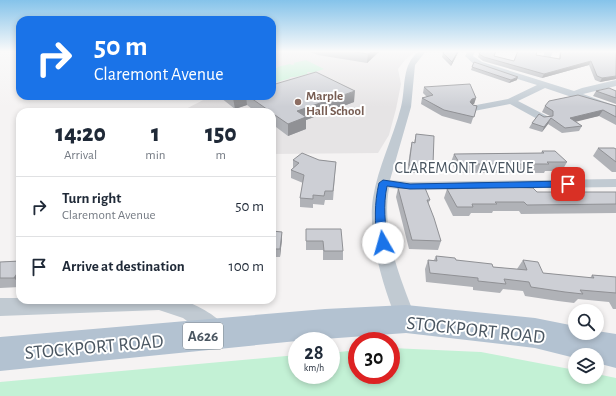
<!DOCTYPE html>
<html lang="en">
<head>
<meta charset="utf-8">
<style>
  :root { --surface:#fff; --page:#f2f2f3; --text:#1f2937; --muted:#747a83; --line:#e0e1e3 }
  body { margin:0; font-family:"Alegreya Sans",sans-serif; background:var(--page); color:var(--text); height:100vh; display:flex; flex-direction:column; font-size:15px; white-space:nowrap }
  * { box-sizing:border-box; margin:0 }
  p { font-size:13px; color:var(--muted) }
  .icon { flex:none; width:22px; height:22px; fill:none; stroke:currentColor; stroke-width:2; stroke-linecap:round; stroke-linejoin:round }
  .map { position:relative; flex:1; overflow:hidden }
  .details { position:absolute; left:16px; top:108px; width:260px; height:196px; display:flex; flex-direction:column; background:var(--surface); border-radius:12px; box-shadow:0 2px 6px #0003 }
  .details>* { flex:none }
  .top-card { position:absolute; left:16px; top:16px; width:260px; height:84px; border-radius:12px; box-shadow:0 2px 6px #0003; background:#1a73e8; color:#fff; overflow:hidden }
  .tools { position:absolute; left:568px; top:304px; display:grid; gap:8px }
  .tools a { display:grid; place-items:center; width:36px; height:36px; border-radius:50%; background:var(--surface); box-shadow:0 2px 6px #0003; font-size:20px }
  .speed { position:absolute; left:288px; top:332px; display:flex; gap:8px; font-size:20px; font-weight:700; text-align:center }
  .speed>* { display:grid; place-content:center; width:52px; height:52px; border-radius:50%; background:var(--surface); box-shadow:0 2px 6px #0003; line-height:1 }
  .speed small { font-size:10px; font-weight:400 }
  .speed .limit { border:6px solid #d22; background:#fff; color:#111 }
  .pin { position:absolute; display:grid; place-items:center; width:34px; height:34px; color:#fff; margin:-17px; border-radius:8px; box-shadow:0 2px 6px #0006 }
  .me { position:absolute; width:44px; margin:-22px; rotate:353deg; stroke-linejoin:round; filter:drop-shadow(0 0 3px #0008) }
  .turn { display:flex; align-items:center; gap:14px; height:84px; padding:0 12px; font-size:18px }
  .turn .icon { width:52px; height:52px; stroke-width:2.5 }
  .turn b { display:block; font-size:28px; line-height:34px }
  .eta { display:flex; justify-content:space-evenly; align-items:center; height:68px; text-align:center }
  .eta b { font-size:24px; font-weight:800; line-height:28px }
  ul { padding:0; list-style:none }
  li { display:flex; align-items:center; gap:12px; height:60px; padding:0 12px; border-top:1px solid var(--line) }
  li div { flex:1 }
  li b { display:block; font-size:15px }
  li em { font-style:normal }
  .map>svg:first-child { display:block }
  .education { fill:#e6e4e5 }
  .green { fill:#c3f1d5 }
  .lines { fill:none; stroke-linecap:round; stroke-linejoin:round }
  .street { fill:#c1cad2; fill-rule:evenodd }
  .primary { fill:#b3c2d1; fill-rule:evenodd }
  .wall { fill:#b0b2b7 }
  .shaded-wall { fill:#909195 }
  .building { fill:#cdcfd5; stroke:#909195 }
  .route { fill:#1a73e8; stroke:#114b97 }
  .education-dot { fill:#8d6e63; stroke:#fff; stroke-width:1.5 }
  .labels { text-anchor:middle; stroke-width:4; stroke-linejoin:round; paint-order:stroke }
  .far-education-label { font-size:13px; font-weight:bold; fill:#785e54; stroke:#fff; text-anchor:start }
  .shield { fill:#fff; stroke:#808990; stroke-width:1 }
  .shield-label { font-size:15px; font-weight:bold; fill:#4a5661 }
  .street-label { font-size:16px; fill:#4a5661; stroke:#fff }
  .near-street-label { font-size:19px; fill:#4a5661; stroke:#fff }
</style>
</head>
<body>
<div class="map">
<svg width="616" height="396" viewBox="0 0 616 396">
  <rect width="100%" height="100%" fill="#f5f3f3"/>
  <path class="education" d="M272,51H416L405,60L398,69L401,84L396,109L389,135L378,153L272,154V112H180L211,96H272Z"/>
  <path class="green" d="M306,60L324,69L312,73L309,72H307L308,74L295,77H289L291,78L277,82L272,80V68H278L277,67L290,64L292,65L295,64L293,63Z
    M391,348L481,352L575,370V377H597V374L616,378V396H0V382L297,355V375H331V353L357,350V375H391Z"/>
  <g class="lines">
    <path class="street" d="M419,51H426L415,65L411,107L390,180L410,182L616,179V187L410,190L389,188C381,234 400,277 416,319L413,325L406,328L399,325C384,291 367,235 373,198C378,167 393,138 401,107C406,88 401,65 419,51Z
      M468,51H475L473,56L482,62L574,91L582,88L616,80V86L583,94L616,106V112L545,88L518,101L549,117L550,119L549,121H541L510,104L474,111L471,110L469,108L471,106L508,99L537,85L476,66L465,56Z
      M545,51H553L550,59H544L543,57Z
      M0,298H20V300H183C198,306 220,316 227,331L224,338L217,341L210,338L183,318L159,310L0,316Z"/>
    <path class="primary" d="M406,305L535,318L575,326V333H597V331L616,334V368L597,363V355H575V358L535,348L406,333L297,341L0,371V337L325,309Z"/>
  </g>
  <path class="wall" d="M307,51H380L367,63L318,55Z
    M445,51H459L451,66L442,57L443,53Z
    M560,51H616V79L600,82L595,80L589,65L542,78L483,61L478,57L479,54L494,56L514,61L536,55L559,59Z
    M472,67L517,80L509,83L471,70Z
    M424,87L476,98L474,104H472L473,105L477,106L471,124L442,116L421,104L422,98L427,97L423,93Z
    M596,91H616V104L593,96Z
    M221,96H272L354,102L306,120V129L288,136L272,124V112H256L247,105L235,109L221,98Z
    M545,106H616V125L599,116L575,121L582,126L579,131L562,133L548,124L542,132L529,128L532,123L544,117L550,116L542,112Z
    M416,134L433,165L430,173H407L410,151L412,142L414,143Z
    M598,148L616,149V172H612L593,156Z
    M542,151L567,162L562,171H545L544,173H457L451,162L454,154L541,153Z
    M293,160H319L336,162L333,200H325L324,205L313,204V208L300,207V198L303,183L291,178V170L293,168Z
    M398,188L430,200L428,204L441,241L438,250L409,249L396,197Z
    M447,189L537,192H616V213L521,214L519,211H493L492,213H471L469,216H453L444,198Z
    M306,229L343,251V260H323V250H306Z
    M272,231L282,232V239L280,257H272Z
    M436,256L456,260L493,267L517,269L523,260L543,273L590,278L592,275L616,277V309H613L609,302L578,299L574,303L558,301L525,296L523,291L503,289L500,293L473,290V287L426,282L425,269L428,260H434Z
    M20,261V287L0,288V262Z"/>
  <path class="shaded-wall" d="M372,51H380L367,63L368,54Z
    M458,51H459L451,66L452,62Z
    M591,61L589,65L542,78L544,74Z
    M616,76V79L600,82L602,78Z
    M518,77L517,80L509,83L511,80Z
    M355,91L354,102L306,120V129L288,136V124L297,111Z
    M240,96H246L247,105L235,109L233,98Z
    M476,98L474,104L470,105V102L472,99Z
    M603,110L599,116L567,124L570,118Z
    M551,118L548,124L542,132L544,127Z
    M282,232V239L280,257V249Z
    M20,269V284L14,278Z"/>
  <path class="building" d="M348,51H372L368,54Z
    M445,51H458L452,62L443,53Z
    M481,51H496L494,56L514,61L518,51H537L536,55L560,59L561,51H616V76L602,78L597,76L591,61L544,74L484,57L479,54Z
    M474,62L518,77L511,80L472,67Z
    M316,72L355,91L297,111L306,117L288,124L272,113V112H271L248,96H272V85Z
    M470,84L476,98L472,99L470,102L473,105L477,106L474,117L444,110L422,98L433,95L424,87Z
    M609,88L616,91V98L596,91Z
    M578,95L616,106V117L603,110L570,118L582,126L565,128L551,118L544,127L532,123L539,114L544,117L553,116V111L545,106L549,101Z
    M231,96H240L233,98Z
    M416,134L434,136L433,165H409L412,142L415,143Z
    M598,148H614L616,149V162Z
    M542,151H555L567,162H547L549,164H460L454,154L544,153Z
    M302,153L319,160L336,162L333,191H325L324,196L313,195V199L300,198L304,175L291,170L299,163L293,160Z
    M507,187L533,188L537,192H616V204L527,205L524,202H495L497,204H472L473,207H457L447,189Z
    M398,188H425L430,200H427L434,218L441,241L412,240Z
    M306,229H341L343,251H324L323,241H306Z
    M272,231L282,232L280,249H272Z
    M436,256L455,258L456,260L492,264L493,267L527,270L523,260L538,262L543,273L594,278L592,275L616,277V293L580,290L583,294L565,292L531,287L529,282L504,279L506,284L478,281V278L430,273L428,260L437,261Z
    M20,261V269L14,278H0V262Z"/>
  <linearGradient id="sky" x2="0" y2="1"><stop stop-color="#85c3ea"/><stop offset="0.48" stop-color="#fafafa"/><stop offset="1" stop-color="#fafafa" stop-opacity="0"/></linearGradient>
  <rect width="616" height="107" fill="url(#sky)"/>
  <path class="route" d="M383,180L410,184L568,181L573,184L568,187L410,189L387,186C383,205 385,224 388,243L386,246H379L377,243C375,222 374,204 379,183Z"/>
  <circle class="education-dot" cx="298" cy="102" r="4"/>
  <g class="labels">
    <g class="far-education-label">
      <text x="306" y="100">Marple<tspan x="306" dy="15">Hall School</tspan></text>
    </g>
    <rect class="shield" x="183" y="323" width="40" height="26" rx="3"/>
    <g class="shield-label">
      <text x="203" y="341">A626</text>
    </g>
    <g class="street-label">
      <text x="464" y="173">CLAREMONT AVENUE</text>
    </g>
    <g class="near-street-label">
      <text transform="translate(476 329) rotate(6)" y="7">STOCKPORT ROAD</text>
      <text transform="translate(94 346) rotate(-5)" y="7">STOCKPORT ROAD</text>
    </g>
  </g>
</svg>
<div class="tools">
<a><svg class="icon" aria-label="search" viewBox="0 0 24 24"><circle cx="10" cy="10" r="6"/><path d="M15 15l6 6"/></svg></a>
<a><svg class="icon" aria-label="layers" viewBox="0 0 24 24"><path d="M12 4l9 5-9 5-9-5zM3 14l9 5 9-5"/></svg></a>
</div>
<div class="speed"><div>28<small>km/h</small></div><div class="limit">30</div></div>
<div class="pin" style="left:568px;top:184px;background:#d93025"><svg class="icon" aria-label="arrive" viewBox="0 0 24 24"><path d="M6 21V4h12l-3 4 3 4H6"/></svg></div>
<svg class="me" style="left:383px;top:243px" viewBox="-20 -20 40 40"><circle r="19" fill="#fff"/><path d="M0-13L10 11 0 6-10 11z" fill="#1a73e8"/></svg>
<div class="top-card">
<div class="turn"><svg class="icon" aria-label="right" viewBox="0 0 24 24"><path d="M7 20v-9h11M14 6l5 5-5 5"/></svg><div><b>50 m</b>Claremont Avenue</div></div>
</div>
<section class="details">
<div class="eta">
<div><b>14:20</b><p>Arrival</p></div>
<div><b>1</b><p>min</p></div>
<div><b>150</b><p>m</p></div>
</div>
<ul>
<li><svg class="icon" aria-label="right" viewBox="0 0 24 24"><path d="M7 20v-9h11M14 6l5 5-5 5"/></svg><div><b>Turn right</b><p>Claremont Avenue</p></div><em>50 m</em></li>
<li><svg class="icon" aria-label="arrive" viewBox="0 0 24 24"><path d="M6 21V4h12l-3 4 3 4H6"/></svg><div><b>Arrive at destination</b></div><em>100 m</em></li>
</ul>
</section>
</div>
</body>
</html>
